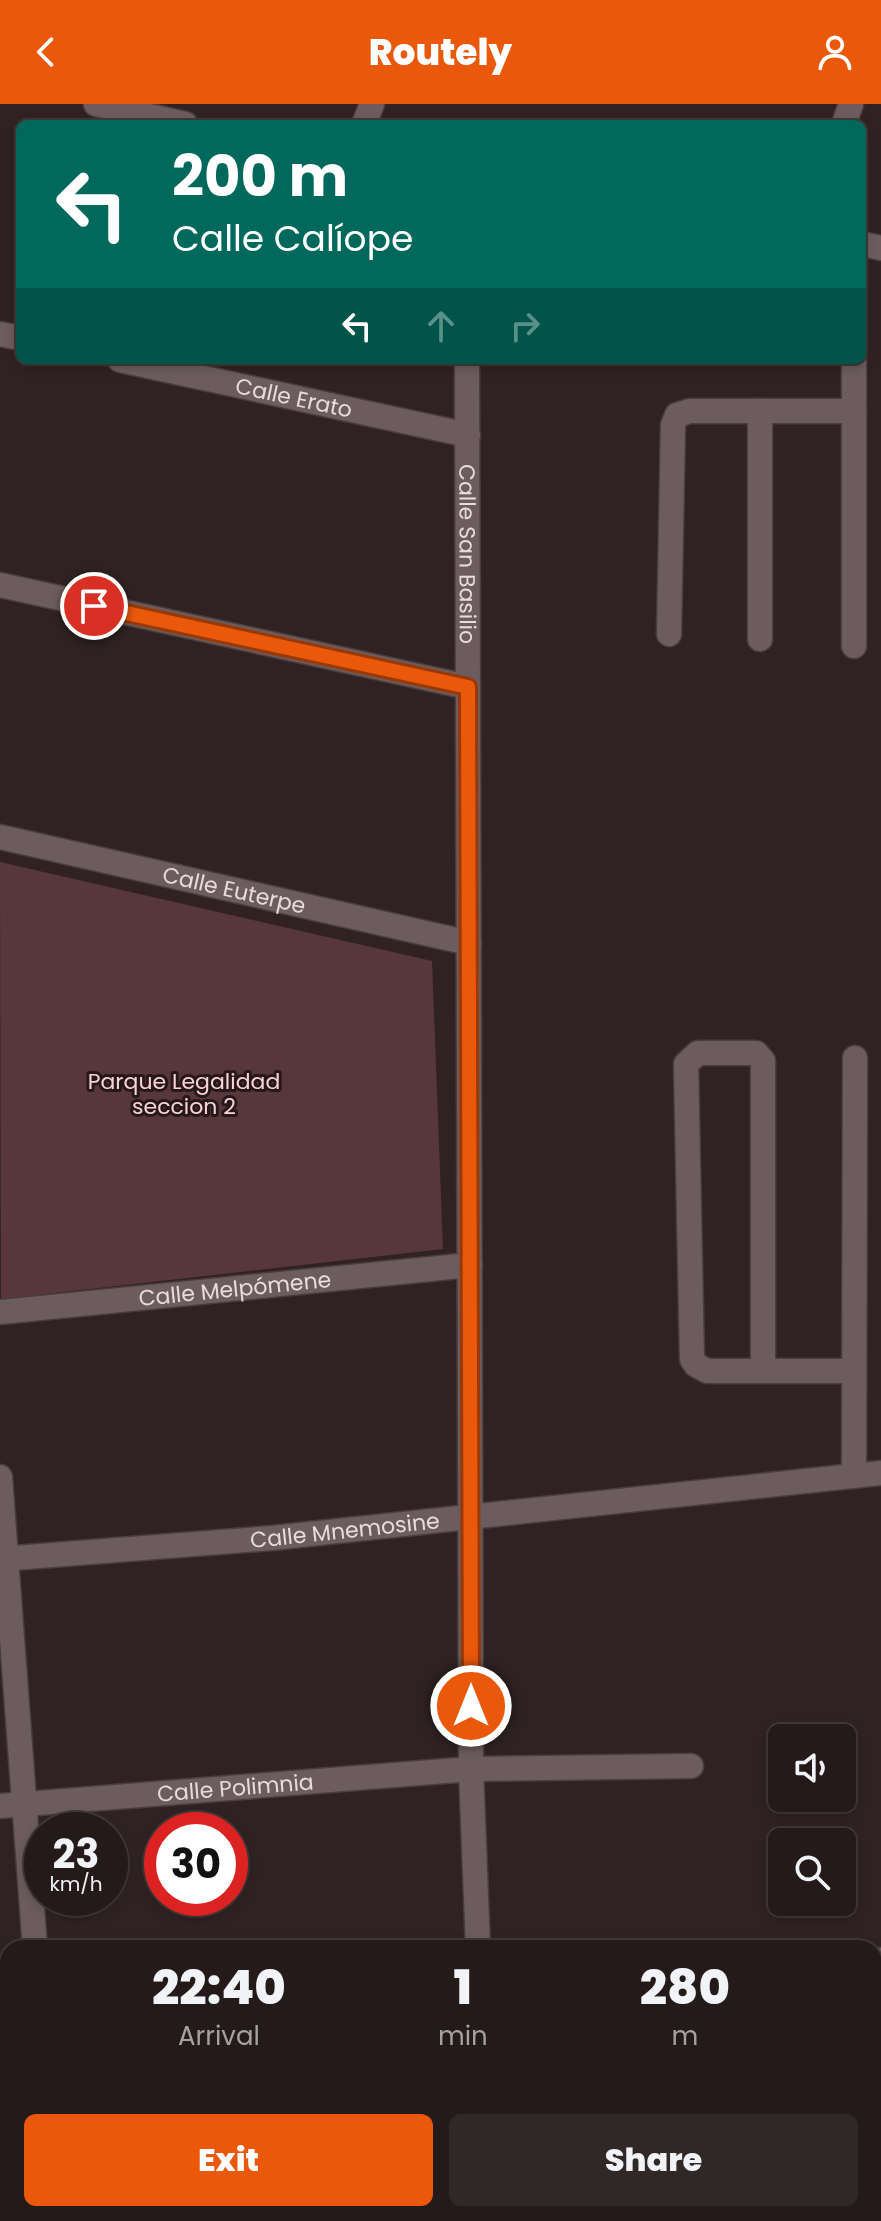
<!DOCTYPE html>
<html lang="en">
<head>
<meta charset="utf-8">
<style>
  :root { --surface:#241a1a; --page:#302727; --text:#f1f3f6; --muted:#a3a1a2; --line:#413839; --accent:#ea580c }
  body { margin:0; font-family:Poppins,sans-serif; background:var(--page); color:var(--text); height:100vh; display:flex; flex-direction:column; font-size:30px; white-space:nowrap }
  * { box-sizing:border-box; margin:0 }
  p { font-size:26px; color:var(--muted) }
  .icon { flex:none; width:44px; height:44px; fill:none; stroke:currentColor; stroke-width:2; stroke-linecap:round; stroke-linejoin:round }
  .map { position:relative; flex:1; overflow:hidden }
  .side { position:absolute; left:0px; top:1836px; width:882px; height:282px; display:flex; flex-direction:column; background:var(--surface); border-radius:24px 24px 0 0; box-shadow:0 4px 12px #0003,0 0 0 2px var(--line) }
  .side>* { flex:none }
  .hud { position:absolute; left:16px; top:16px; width:850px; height:244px; border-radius:12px; box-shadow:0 4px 12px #0003,0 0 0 2px var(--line); background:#00695c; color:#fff; overflow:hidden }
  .fabs { position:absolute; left:768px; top:1620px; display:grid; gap:16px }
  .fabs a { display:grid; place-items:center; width:88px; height:88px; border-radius:12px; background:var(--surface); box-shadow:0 4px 12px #0003,0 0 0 2px var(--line); font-size:40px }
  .speed { position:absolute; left:24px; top:1708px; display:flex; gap:16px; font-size:40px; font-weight:700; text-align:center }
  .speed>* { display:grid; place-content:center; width:104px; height:104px; border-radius:50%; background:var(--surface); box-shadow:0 4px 12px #0003,0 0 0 2px var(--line); line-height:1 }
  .speed small { font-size:20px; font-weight:400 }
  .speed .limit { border:12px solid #d22; background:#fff; color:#111 }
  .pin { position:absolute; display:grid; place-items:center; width:68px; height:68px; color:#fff; margin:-34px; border:4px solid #fff; border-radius:50%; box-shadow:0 2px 8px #0007 }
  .me { position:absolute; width:88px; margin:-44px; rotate:0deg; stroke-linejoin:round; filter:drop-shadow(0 0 6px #0008) }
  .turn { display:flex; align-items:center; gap:28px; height:168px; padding:0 24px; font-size:36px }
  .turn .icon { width:104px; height:104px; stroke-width:2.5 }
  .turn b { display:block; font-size:56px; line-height:68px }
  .lanes { display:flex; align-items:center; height:76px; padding:0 24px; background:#0003; justify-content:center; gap:40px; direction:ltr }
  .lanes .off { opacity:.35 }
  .eta { display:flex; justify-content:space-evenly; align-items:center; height:136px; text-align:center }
  .eta b { font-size:48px; font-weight:800; line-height:56px }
  .cta { display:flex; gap:16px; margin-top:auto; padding:16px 24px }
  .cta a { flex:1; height:92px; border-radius:12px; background:var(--accent); color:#fff; font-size:32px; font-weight:800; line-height:92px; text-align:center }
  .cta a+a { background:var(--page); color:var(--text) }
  header { display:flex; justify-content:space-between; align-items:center; height:104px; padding:0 24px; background:var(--accent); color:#fff; font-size:36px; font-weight:800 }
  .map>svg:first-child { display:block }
  .green { fill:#58373b }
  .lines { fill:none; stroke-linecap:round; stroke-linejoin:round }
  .minor-casing { stroke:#493d3e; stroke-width:27 }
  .minor { stroke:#6c5c5d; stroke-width:24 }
  .route-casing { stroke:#983908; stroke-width:20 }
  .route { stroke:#ea580c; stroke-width:14 }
  .labels { text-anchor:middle; stroke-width:6; stroke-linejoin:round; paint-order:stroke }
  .street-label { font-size:22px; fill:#e6dcdd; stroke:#26181a }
  .park-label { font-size:22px; fill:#f9d2d6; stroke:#26181a }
</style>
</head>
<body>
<header><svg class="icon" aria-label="back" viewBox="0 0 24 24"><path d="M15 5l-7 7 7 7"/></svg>Routely<svg class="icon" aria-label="person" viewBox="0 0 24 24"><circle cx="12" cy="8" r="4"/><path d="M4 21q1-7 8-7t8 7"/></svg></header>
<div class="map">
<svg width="881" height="2117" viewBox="0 0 881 2117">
  <rect width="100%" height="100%" fill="#302223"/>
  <path class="green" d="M0,758L432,857L443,1145L1,1195Z"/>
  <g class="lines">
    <defs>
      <g id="minor">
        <path d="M96,0L185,20"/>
        <path d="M364,20L372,0"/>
        <path d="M844,20L851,0"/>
        <path d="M862,140L881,144"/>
        <path d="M0,230L20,234"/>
        <path id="s1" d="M120,256L468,331"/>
        <path id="s2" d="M467,256L471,1665L478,1844"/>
        <path d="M854,256V542"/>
        <path d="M760,307V535"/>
        <path d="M0,481L468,583"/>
        <path d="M669,530L673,321L677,311L690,307H854"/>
        <path id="s3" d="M0,733L469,839"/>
        <path id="s4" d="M0,1208L470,1161"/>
        <path d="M763,1267V957L756,949H698L686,960L692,1255L696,1261L707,1267H854"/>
        <path d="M854,1372L855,954"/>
        <path d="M0,1373L35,1844"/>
        <path id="s5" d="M0,1455L272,1434L881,1369"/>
        <path id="s6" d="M0,1702L471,1665L691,1662"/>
        <path d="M874,1864L881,1856"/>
        <path d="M0,1945H8"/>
        <path d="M858,2110L881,2114"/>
        <path d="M42,2117V2110"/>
        <path d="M481,2117L482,2110"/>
        <path d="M791,2117L792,2110"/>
      </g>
    </defs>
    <use href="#minor" class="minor-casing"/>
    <use href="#minor" class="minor"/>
  </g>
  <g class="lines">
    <defs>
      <path id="route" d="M94,502L468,583L471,1602"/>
    </defs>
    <use href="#route" class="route-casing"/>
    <use href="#route" class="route"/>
  </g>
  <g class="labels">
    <g class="street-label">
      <text dy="8" stroke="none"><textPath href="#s1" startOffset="178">Calle Erato</textPath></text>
      <text dy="8" stroke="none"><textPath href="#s2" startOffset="194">Calle San Basilio</textPath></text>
      <text dy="8" stroke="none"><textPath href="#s3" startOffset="240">Calle Euterpe</textPath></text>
      <text dy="8" stroke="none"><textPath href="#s4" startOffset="236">Calle Melpómene</textPath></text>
      <text dy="8" stroke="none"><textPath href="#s5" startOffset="346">Calle Mnemosine</textPath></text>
      <text dy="8" stroke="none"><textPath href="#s6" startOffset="236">Calle Polimnia</textPath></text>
    </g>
    <g class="park-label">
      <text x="184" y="985">Parque Legalidad<tspan x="184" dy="25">seccion 2</tspan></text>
    </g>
  </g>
</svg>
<div class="fabs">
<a><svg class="icon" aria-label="sound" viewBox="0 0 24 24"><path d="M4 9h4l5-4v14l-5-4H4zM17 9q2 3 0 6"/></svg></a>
<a><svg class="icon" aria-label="search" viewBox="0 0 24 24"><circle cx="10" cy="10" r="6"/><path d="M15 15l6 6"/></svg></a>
</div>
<div class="speed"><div>23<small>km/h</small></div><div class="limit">30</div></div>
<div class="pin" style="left:94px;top:502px;background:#d93025"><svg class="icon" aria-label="arrive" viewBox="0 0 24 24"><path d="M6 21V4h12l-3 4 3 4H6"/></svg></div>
<svg class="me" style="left:471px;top:1602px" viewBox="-20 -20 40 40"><circle r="17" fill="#ea580c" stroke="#fff" stroke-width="3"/><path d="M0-11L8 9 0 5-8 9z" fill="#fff"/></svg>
<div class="hud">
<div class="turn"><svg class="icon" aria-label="left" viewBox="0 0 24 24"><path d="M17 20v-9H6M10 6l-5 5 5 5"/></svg><div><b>200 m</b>Calle Calíope</div></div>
<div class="lanes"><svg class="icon" aria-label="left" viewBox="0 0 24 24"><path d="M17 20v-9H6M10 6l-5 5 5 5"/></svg><svg class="icon off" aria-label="ahead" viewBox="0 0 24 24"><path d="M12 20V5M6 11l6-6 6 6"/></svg><svg class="icon off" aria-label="right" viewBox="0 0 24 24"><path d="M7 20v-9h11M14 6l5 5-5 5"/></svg></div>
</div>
<section class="side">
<div class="eta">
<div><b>22:40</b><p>Arrival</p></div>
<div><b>1</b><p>min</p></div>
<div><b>280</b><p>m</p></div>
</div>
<div class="cta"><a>Exit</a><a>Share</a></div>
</section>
</div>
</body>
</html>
